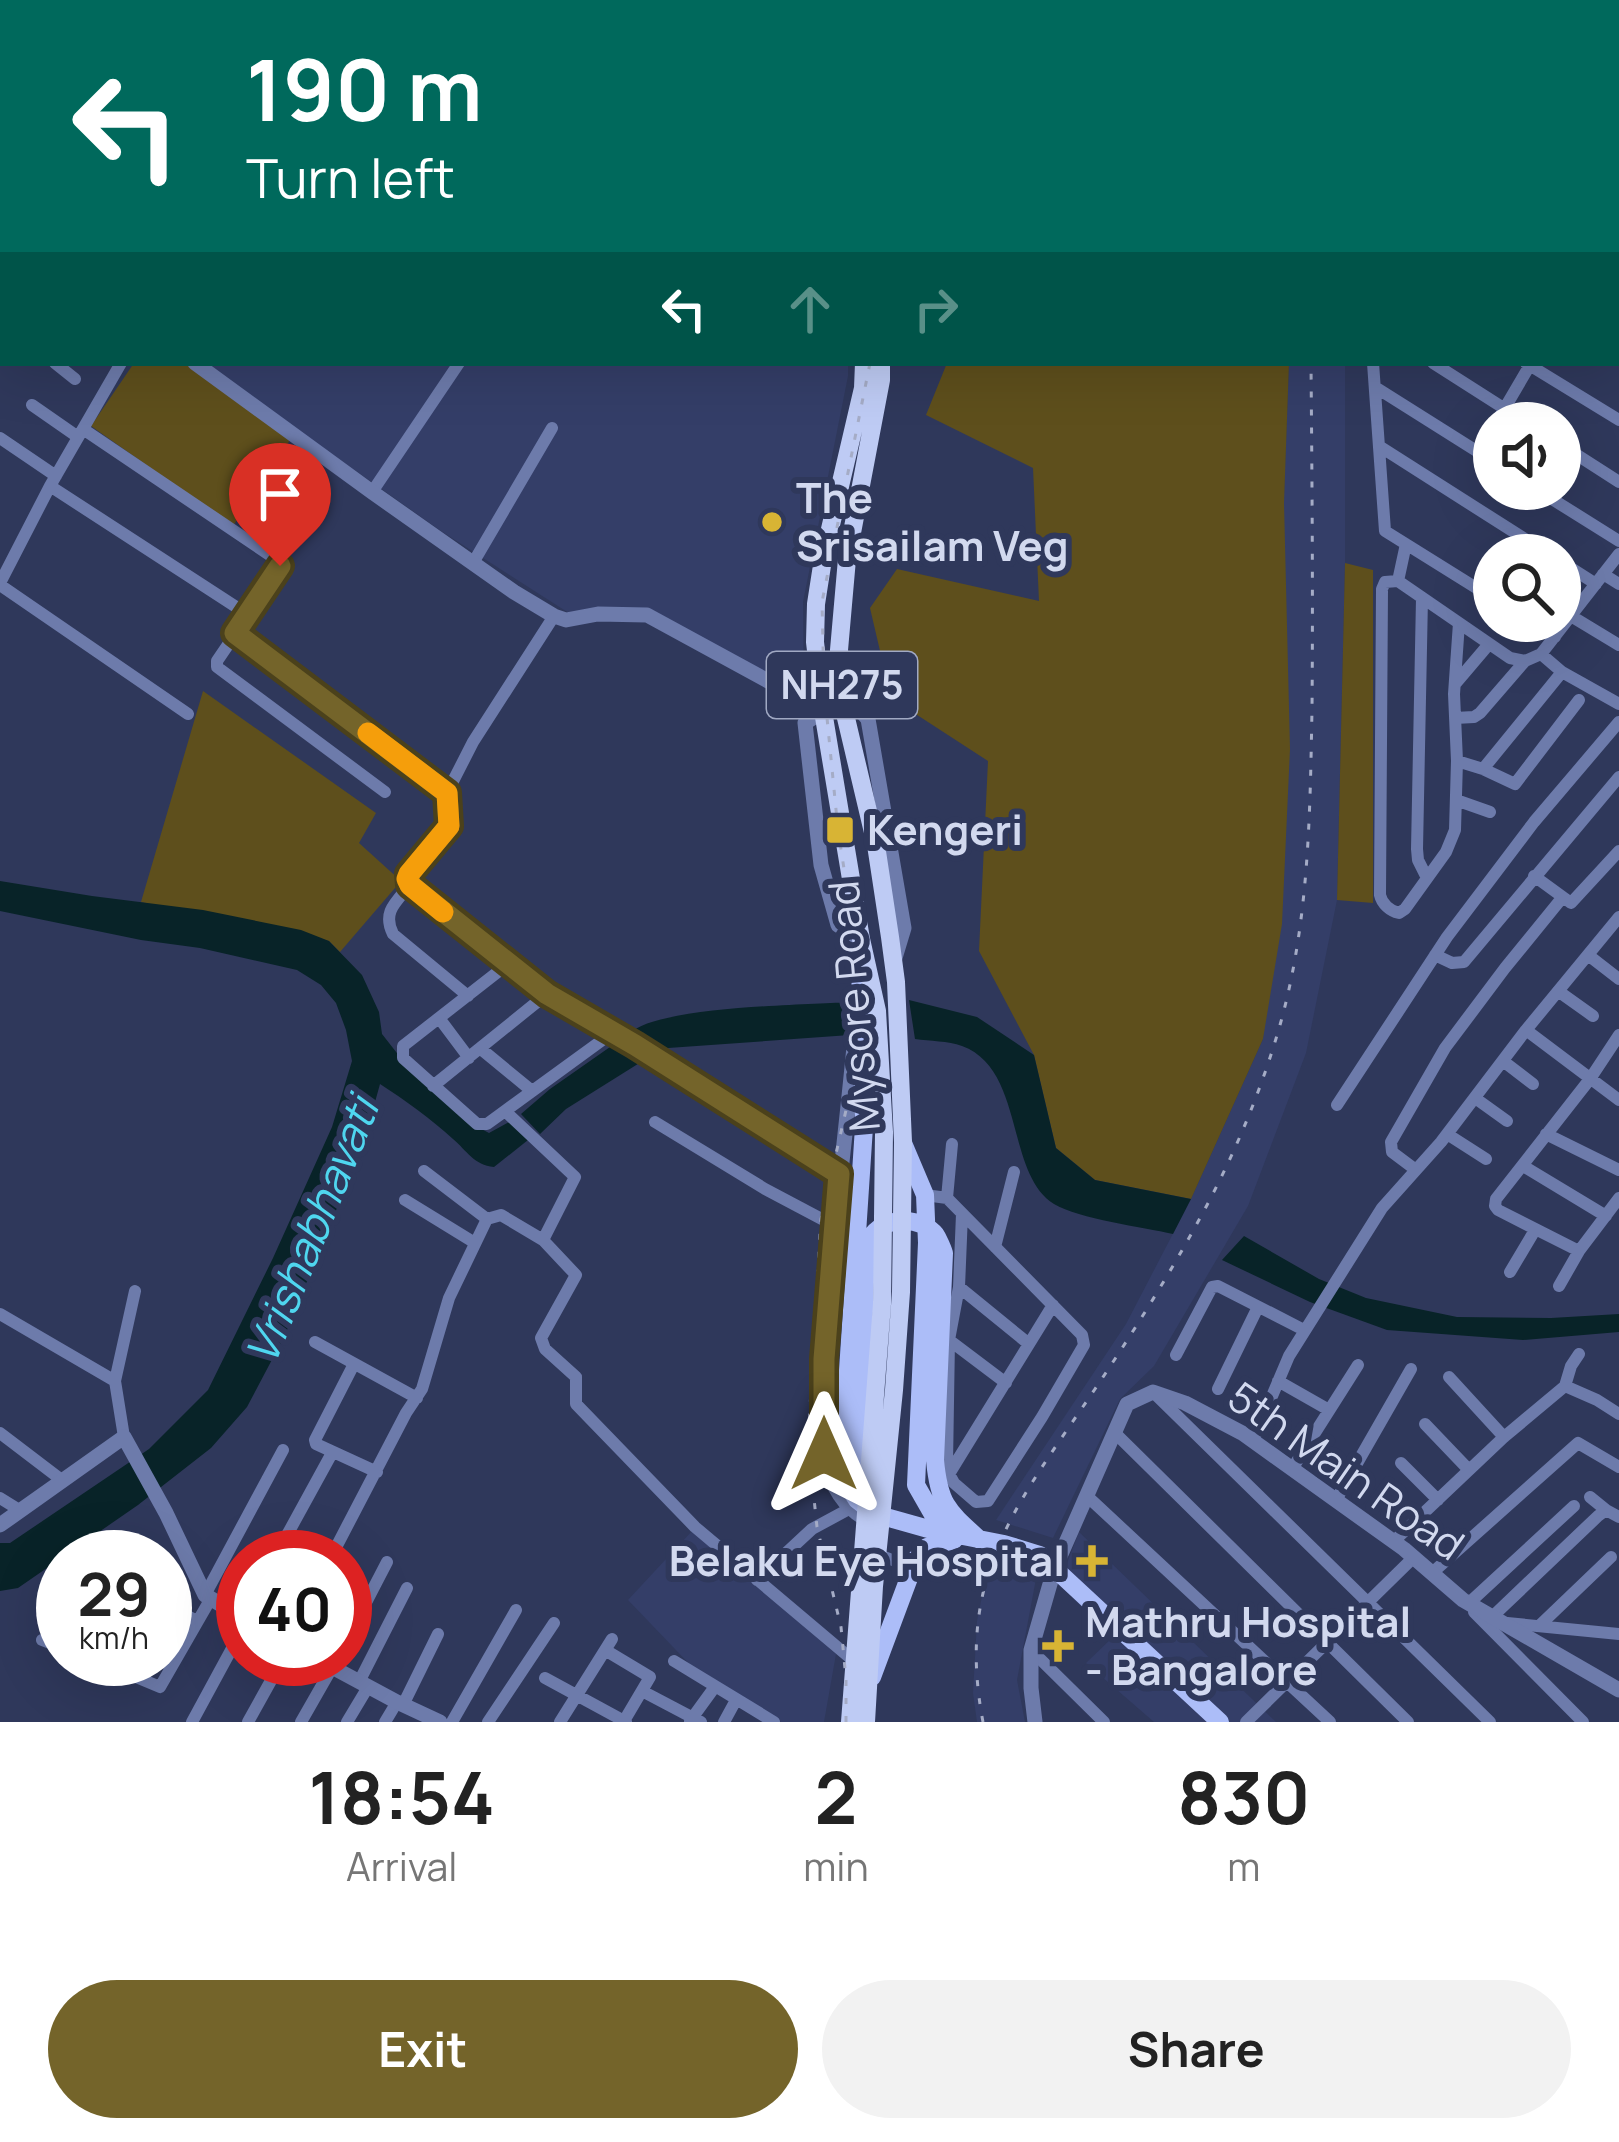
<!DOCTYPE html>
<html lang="en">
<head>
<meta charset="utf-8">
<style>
  :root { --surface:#fff; --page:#f2f2f2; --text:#222; --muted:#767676; --accent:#74642a }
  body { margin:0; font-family:Manrope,sans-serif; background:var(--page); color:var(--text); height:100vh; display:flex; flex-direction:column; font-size:45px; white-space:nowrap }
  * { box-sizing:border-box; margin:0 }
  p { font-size:39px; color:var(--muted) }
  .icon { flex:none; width:66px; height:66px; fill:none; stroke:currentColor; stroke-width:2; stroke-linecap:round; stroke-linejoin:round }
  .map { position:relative; height:1722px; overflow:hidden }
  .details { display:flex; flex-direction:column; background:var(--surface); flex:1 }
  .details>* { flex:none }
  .guide { position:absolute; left:0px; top:0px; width:1620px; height:366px; box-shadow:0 12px 48px #0002; background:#00695c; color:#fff; overflow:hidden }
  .buttons { position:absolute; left:1473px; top:402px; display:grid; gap:24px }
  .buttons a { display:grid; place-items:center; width:108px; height:108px; border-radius:50%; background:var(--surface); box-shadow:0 12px 48px #0002; font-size:60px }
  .speed { position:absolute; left:36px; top:1530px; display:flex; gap:24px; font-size:60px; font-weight:700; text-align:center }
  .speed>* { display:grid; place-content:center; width:156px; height:156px; border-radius:50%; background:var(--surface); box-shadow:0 12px 48px #0002; line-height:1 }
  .speed small { font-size:30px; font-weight:400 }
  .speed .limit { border:18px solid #d22; background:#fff; color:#111 }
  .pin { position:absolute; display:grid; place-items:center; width:102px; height:102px; color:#fff; margin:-123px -51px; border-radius:50% 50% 50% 0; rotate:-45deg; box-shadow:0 0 12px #0007 }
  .pin .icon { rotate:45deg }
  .me { position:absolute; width:132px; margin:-66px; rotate:0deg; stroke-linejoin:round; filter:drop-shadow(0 0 9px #0008) }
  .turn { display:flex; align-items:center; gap:42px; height:252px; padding:0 48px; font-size:54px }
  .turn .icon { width:156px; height:156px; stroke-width:2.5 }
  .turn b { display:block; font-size:84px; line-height:102px }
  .lanes { display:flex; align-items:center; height:114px; padding:0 48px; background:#0003; justify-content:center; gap:60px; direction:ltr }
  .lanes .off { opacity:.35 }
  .eta { display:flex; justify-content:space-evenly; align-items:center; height:204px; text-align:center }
  .eta b { font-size:72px; font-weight:700; line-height:84px }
  .primary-button { display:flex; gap:24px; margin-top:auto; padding:24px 48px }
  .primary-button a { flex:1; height:138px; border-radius:72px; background:var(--accent); color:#fff; font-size:48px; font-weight:700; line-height:138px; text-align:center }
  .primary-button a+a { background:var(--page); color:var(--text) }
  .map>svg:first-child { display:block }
  .built { fill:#343e68 }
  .green { fill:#5e4f1c }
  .water { fill:#082328 }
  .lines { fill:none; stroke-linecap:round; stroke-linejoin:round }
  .minor { stroke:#6d7bab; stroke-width:12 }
  .tertiary { stroke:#6d7bab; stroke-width:15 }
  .primary { stroke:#acbdf8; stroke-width:18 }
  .trunk { stroke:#becbf4; stroke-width:18 }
  .rail { stroke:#a5acc6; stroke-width:3; stroke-dasharray:6 12; stroke-linecap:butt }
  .route-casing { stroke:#4b411b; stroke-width:30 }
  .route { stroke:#74642a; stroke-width:21 }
  .slow { stroke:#f59e0b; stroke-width:21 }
  .poi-dot { fill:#d8b434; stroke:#2f385b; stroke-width:4.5 }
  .labels { text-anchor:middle; stroke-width:12; stroke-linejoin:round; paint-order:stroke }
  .shield { fill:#2f385b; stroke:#a1a9c3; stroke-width:3 }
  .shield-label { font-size:39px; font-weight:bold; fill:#d2d9ef }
  .poi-label { font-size:42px; font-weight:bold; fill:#d2d9ef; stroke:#2f385b; text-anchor:start }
  .street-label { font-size:42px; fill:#d2d9ef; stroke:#2f385b }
  .water-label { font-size:45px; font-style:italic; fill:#4fd6ef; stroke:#2f385b }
</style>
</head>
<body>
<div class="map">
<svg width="1619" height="1722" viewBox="0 0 1619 1722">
  <rect width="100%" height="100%" fill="#2f385b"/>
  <path class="built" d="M142,0H779V3H139Z
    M203,363H848V376L803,602L804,697L653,610L572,615L441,531Z
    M1289,363H1345V563L1337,900L1306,1053L1248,1206L1154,1366L1120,1399L1053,1538L996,1520L1126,1324L1191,1199L1263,1039Z
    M693,1530L836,1654L824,1722H781L697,1672L628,1600Z
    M1079,1532L1276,1722H1154L1086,1663L1112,1638L1059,1584Z
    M991,1552L1021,1557L1038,1568L1017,1680L1025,1722H977L973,1693L977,1621Z"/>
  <path class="green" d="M134,363H187L290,440L233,526L91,426Z
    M947,363H1289L1284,503L1290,749L1282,924L1263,1039L1191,1199L1095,1180L1056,1148L1034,1055L979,951L988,761L891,698L870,608L897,569L1039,601L1033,468L926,415Z
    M1345,563L1373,570V903L1337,900Z
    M203,691L376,813L359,843L401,881L340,952L329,941L141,902Z"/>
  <path class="water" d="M0,881L92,896L203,910L301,930L329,941L362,975L379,1012L382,1034L411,1071L470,1123L489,1133L511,1121L528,1140L494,1167C474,1165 467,1151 453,1139C431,1119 405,1100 380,1084L364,1142L285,1335L247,1407L211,1448L138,1505L18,1588L0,1591V1543H10L149,1449L208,1390L273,1258L332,1127L352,1061L346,1030L336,1003L321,985L297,970L200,948L141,940L0,911Z
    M909,1000L977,1017L1034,1055L1056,1148L1095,1180L1191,1199L1173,1234C1143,1227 1079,1219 1054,1204C1005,1173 1025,1069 962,1046C948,1041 930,1041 915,1039Z
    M852,1002L850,1035L654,1049L629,1034C655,1006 808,1005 852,1002Z
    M620,1040L649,1057L566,1109L540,1134L521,1114L550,1089Z
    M1244,1236L1319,1279L1366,1298L1457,1317L1551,1318L1619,1314V1332L1523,1340L1387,1330L1310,1302L1222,1260Z"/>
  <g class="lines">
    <path class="minor" d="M0,318L3,321
      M55,363L75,379
      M1373,363L1385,531L1494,599
      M1433,363L1527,423
      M1526,363L1619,420
      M1375,387L1494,462
      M32,405L78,437
      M1496,423L1530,365
      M83,429L277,560L279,570L217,661V667L385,792
      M0,438L56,476
      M1560,444L1619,482
      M1379,446L1550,555
      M1478,452L1494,426
      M50,486L247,614
      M1536,489L1619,541
      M372,492L459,363
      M1619,554L1541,654L1562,672L1619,704
      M1560,561L1596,584
      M473,563L552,428
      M1603,574L1619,584
      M1398,581L1406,544
      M0,583L50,486L121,363
      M0,585L188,714
      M1422,598L1417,849L1418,860L1427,878
      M554,616L473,742L447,793L449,827L408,874L410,885L547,994L635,1045L839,1174
      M1571,616L1619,645
      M1528,621L1555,637
      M1459,623L1454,694L1457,761L1455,830L1446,852L1405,909L1399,913C1390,911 1382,904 1380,895L1382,589L1385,582L1398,581L1510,658L1525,661L1541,654
      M235,633L447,793
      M1455,684L1489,644
      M1455,718L1474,717L1480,713L1525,661
      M1457,761L1483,769L1515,784L1579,700
      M1483,769L1562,672
      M1456,800L1490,812
      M1534,876L1571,903L1619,851
      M410,885C396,902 382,912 393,934L468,996
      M1435,955L1452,963L1464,962L1619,777
      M1588,955L1619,979
      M508,964L403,1046V1058L477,1124H487L612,1033
      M1558,991L1593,1016
      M439,1018L469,1058
      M1526,1030L1619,1100
      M1619,1035L1590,1079L1496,1199L1495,1206L1498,1210L1579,1251L1619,1198
      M481,1049L532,1091
      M1503,1061L1533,1084
      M433,1086L547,994
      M1475,1098L1507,1121
      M1337,1105L1447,937L1534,822L1619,722
      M505,1111L575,1177L543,1240L576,1275L541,1338L545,1349L576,1377V1404L695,1527L855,1662
      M655,1122L765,1189L833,1225
      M1447,1134L1486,1159
      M1546,1134L1619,1170
      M1523,1166L1606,1216
      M1416,1170L1392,1152L1391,1142L1445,1048L1505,968L1562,898
      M424,1171L487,1219
      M925,1195L947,1198L1082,1335L1084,1345L1042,1417L988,1501L976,1502L954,1483L949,1474L1053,1305
      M947,1198L952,1144
      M405,1200L475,1243
      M962,1214L959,1287L949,1340L1006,1383
      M995,1247L1014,1172
      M1510,1272L1535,1230
      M1559,1286L1579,1251
      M959,1287L1029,1344
      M0,1314L115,1381
      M949,1340L947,1464L949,1474
      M315,1342L417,1398
      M1176,1355L1212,1287L1218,1286L1304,1330
      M354,1364L315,1440L316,1444L377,1472
      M1449,1377L1504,1437
      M1278,1381L1329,1410
      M1565,1386L1571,1366L1579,1354
      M1218,1389L1258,1307
      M1156,1395L1490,1722
      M1425,1424L1469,1470
      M0,1433L63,1481
      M1115,1433L1408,1722
      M124,1437L115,1381L135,1291
      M1253,1441L1289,1356L1382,1208L1441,1142L1526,1030L1619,917
      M1401,1463L1438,1500
      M1292,1469L1358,1365
      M1088,1497L1330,1722
      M1590,1497L1606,1510
      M0,1498L21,1511
      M1336,1500L1411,1369
      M1393,1542L1504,1437L1565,1386L1597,1400L1619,1414
      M879,1555L922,1571
      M275,1557L332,1453
      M331,1557L406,1413L422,1389L449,1298L487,1219L501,1215L543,1240
      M1432,1573L1578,1443L1619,1467
      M757,1580L812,1529L849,1509
      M205,1595L283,1450
      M1469,1603L1574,1506
      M165,1604L197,1621
      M1474,1612L1583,1722
      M1492,1617L1598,1516L1606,1510L1619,1517
      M1507,1623L1619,1634
      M1539,1626L1611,1557
      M42,1640L63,1648
      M345,1643L387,1562
      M605,1650L650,1677L624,1721
      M1031,1650L1104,1722
      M93,1659L160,1687L210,1600
      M674,1661L774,1722
      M545,1678L626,1722
      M359,1682L407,1588
      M642,1691L701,1722
      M403,1705L438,1634
      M690,1721L714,1688
      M192,1722L243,1628
      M248,1722L283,1659
      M301,1722L337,1659
      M347,1722L368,1687
      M385,1722L397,1702
      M452,1722L516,1610
      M488,1722L554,1623
      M560,1722L612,1639
      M724,1722L736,1700
      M1246,1722L1413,1558"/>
    <path class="tertiary" d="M0,225L3,227
      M195,363L372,492L514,592L554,616L566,620L598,614L647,615L823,711L805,723L821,865L838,925L861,939
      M843,690L868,719L904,928L894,961
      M855,1036C846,1134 833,1231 826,1330C823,1366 817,1424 825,1459C831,1485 842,1505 864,1518
      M0,1525L124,1437L166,1513L205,1595L243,1618
      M317,1659L397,1702L440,1722
      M1035,1722L1031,1688V1650L1054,1570L1127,1404L1153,1392L1185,1403L1242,1433L1404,1549L1463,1600L1619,1690"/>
    <path class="primary" d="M860,961L864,1127L842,1462L850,1489L857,1500L875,1514L932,1530L1004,1544L1040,1555L1220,1722
      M903,1143L925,1195L927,1243L916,1485L936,1520L955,1532
      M863,1493L859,1457L866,1253C868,1247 869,1240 873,1234C887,1216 922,1217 936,1235C937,1236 944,1252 944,1253L935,1460C939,1505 948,1511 980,1540
      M872,1677L916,1559L927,1547L954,1540"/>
    <path class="trunk" d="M800,0V3
      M816,0L817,3
      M850,1722L882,1304L884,1132L877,1011L861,939L823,711L815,642L816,604L823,559L863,388L864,363
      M866,1722L874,1586L894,1390L901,1292L903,1142L896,982L890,937L876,845L846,718L839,650L847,559L881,380V363"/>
    <path class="rail" d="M796,0V3
      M1293,0V3
      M846,1722V1679L841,1627L817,1527L808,1442L821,1219L855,1071L861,996L860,972L838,830L824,687L822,602L870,363
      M983,1722C955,1575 1018,1503 1095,1389C1132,1334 1168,1277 1200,1218C1233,1158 1261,1092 1280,1025C1309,922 1310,816 1312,709C1313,594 1312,478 1311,363"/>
  </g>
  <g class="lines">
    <defs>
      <path id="route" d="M280,566L235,633L447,793L449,826L409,874L410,885L547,994L635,1045L839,1174L824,1359V1454"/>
    </defs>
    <use href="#route" class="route-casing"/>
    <use href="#route" class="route"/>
    <path class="slow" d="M368,733L447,793L449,826L409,874L407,879L410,885L443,912"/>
  </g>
  <g class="poi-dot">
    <circle cx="772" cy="522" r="12"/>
    <rect x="825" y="815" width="30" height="30" rx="6"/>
    <path d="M1086 1543h12v12h12v12h-12v12h-12v-12h-12v-12h12z"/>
    <path d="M1052 1628h12v12h12v12h-12v12h-12v-12h-12v-12h12z"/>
  </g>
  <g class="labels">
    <rect class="shield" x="767" y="652" width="150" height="66" rx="9"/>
    <g class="shield-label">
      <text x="842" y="699">NH275</text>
    </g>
    <g class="poi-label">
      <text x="796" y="513">The<tspan x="796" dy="48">Srisailam Veg</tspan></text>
      <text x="867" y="845">Kengeri</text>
      <text x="1065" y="1576" text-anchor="end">Belaku Eye Hospital</text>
      <text x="1085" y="1637">Mathru Hospital<tspan x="1085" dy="48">- Bangalore</tspan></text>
    </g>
    <g class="street-label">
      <text transform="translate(854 1006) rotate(-95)" y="15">Mysore Road</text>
      <text transform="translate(1346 1471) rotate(35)" y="15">5th Main Road</text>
    </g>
    <g class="water-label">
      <text transform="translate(312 1231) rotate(-68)" y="16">Vrishabhavati</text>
    </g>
  </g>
</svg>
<div class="buttons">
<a><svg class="icon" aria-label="sound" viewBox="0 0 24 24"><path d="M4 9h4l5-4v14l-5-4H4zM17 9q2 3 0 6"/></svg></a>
<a><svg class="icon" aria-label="search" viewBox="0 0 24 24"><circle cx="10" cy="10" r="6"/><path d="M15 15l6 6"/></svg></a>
</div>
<div class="speed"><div>29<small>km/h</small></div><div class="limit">40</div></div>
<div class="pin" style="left:280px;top:566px;background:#d93025"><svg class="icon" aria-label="arrive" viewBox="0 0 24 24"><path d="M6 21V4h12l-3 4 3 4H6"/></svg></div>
<svg class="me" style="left:824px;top:1454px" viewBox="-20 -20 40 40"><path d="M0-17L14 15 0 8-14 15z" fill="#74642a" stroke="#fff" stroke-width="4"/></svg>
<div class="guide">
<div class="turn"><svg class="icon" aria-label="left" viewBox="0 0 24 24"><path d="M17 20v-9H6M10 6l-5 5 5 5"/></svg><div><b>190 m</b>Turn left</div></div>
<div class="lanes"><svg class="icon" aria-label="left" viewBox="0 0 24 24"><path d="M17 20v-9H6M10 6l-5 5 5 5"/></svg><svg class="icon off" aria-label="ahead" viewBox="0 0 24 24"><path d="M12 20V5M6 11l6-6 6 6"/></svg><svg class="icon off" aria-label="right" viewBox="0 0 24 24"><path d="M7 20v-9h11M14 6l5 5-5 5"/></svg></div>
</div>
</div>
<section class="details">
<div class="eta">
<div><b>18:54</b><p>Arrival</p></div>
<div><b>2</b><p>min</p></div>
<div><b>830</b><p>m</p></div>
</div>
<div class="primary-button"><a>Exit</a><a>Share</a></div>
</section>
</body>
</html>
